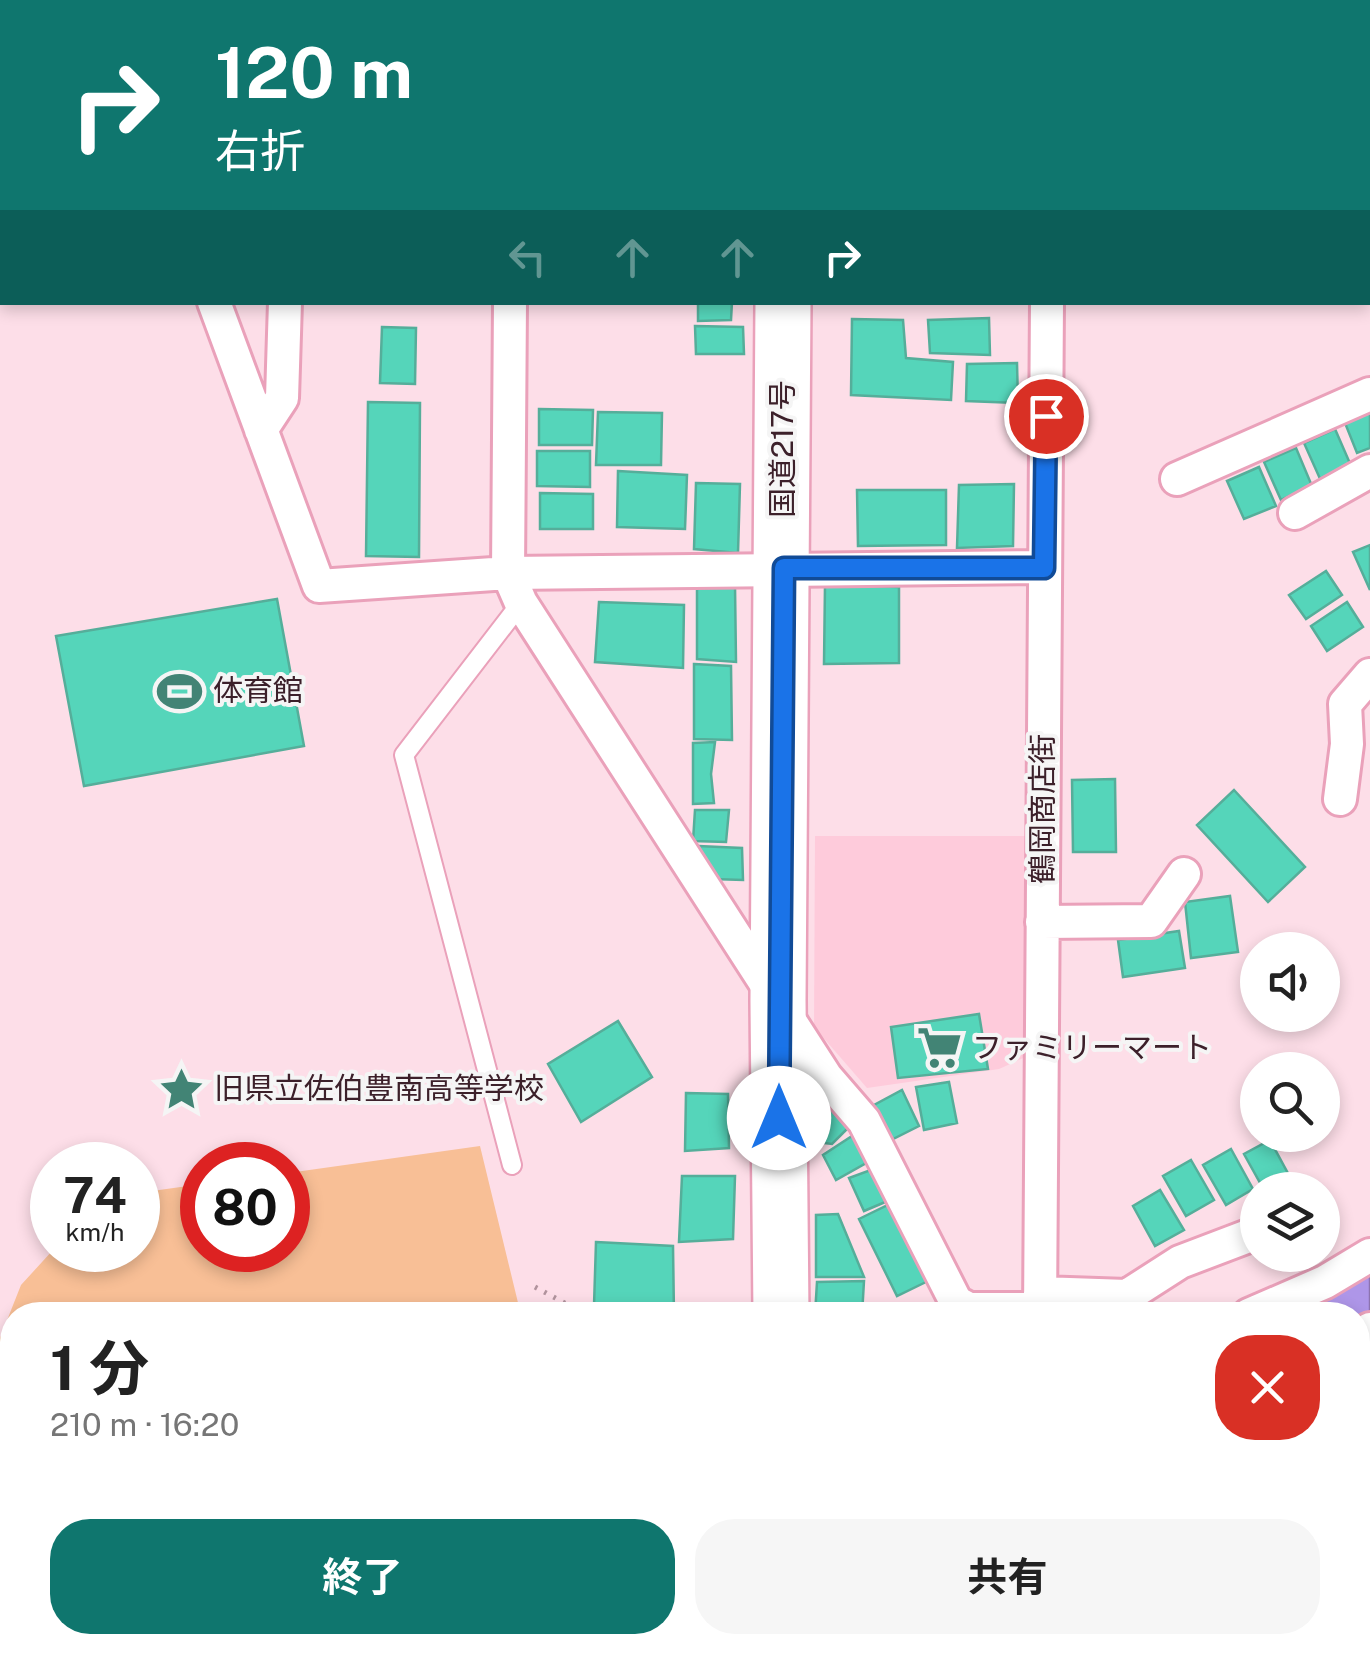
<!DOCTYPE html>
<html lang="ja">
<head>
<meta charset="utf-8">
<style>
  :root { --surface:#fff; --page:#f6f6f6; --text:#222; --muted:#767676; --accent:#0f766e }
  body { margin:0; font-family:"Public Sans","Noto Sans JP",sans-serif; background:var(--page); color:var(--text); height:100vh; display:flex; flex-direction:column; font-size:38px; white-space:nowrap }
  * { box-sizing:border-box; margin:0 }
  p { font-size:32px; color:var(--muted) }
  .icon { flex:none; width:55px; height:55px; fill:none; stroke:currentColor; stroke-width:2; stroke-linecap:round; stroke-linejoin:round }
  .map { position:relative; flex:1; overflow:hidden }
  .panel { position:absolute; left:0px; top:1302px; width:1370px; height:352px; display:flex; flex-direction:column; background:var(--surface); border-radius:40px 40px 0 0; box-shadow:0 5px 15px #0003 }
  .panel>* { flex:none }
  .top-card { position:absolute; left:0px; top:0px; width:1370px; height:305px; box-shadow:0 5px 15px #0003; background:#0f766e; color:#fff; overflow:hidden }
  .fabs { position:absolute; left:1240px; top:932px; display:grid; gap:20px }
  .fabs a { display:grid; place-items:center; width:100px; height:100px; border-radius:50%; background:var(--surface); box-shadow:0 5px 15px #0003; font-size:50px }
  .speed { position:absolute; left:30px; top:1142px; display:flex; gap:20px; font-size:50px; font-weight:700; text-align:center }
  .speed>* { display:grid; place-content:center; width:130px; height:130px; border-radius:50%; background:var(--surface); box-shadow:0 5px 15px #0003; line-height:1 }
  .speed small { font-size:25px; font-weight:400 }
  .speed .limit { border:15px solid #d22; background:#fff; color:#111 }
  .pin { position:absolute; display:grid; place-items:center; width:85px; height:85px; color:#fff; margin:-42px; border:5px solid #fff; border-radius:50%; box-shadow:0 2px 10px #0007 }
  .me { position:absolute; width:110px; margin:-55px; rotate:0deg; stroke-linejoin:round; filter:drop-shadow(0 0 8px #0008) }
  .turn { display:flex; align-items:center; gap:35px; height:210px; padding:0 50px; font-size:45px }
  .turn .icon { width:130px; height:130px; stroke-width:2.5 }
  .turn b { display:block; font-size:70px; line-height:85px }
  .lanes { display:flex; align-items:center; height:95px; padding:0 50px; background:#0003; justify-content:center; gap:50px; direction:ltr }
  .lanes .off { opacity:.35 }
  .round { display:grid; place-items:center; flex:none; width:105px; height:105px; border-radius:40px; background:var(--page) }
  .summary { display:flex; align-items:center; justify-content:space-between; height:170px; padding:0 50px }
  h1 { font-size:60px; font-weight:700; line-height:75px }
  .button { display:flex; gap:20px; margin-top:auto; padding:20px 50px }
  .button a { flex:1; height:115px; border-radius:40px; background:var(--accent); color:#fff; font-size:40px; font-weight:700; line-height:115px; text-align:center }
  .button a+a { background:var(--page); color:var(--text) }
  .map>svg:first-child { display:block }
  .built { fill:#fecbdb }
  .green { fill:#f8bf96 }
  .forest { fill:#ea9c62 }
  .water { fill:#ae96e8; stroke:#8c73af; stroke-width:2.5 }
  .building { fill:#55d5ba; stroke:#55ae9a; stroke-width:2.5 }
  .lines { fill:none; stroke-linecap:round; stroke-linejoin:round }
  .service-casing { stroke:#eaa1ba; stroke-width:22 }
  .minor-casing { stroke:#eaa1ba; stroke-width:38 }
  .trunk-casing { stroke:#eaa1ba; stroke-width:60 }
  .path { stroke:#b1939d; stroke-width:5; stroke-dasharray:2.5 8; stroke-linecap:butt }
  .service { stroke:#fff; stroke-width:18 }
  .minor { stroke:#fff; stroke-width:32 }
  .trunk { stroke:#fff; stroke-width:55 }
  .route-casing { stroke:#114b97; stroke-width:25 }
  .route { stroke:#1a73e8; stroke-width:18 }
  .labels { text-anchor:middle; stroke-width:8; stroke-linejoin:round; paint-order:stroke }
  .street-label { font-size:30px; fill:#3c202a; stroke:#f5f5f5 }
  .poi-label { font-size:30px; fill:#3c202a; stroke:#f5f5f5; text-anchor:start }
</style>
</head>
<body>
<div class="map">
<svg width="1370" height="1653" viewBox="0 0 1370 1653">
  <rect width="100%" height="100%" fill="#fddee8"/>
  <path class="built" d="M815,836H1030V1055L999,1069L867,1088L814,1027Z"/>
  <path class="green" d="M480,1146L521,1315H12V1615L10,1612L0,1501V1338L21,1285L53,1250H138V1193L202,1184V1250H288V1173Z
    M44,1643H483L432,1653H56Z"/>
  <path class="forest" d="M1370,1379V1653H1133L1132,1643L1358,1642V1380Z"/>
  <path class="water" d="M1370,1266V1316L1358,1323V1315H1271Z"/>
  <path class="building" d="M698,302H732L731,320L698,321Z
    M989,318L990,355L930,353L928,320Z
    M852,319L903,320L906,358L953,362L951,400L851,395Z
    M695,326L743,327L744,354H696Z
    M382,327L416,328L415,384L380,383Z
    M1017,363L1018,403L966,401L967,364Z
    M368,402L420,403L419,557L366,556Z
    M539,409L593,410L592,445H539Z
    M598,412L662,413L661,465H596Z
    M1370,412V448L1357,453L1345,423Z
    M1335,429L1352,468L1321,481L1304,443Z
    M1296,448L1312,486L1281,500L1264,462Z
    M537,451H590V487L537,486Z
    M1259,467L1276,506L1244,519L1227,481Z
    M618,471L687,475L685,529L617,527Z
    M696,483L740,484L738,553L694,549Z
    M1014,484L1013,546L957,548L959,485Z
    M857,490H946V545L858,546Z
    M540,493L593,494V529H540Z
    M1370,545V590L1353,552Z
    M1326,571L1342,595L1306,619L1289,595Z
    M697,585H735L736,662L697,659Z
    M825,585L899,587V663L824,664Z
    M277,599L304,746L84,786L56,636Z
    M599,602L684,605L683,668L595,662Z
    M1347,602L1363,627L1327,651L1311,626Z
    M694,664L731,666L732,740L694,739Z
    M715,742L711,774L714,803L693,804V743Z
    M1115,779L1116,852H1073L1072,780Z
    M1234,790L1305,867L1268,902L1197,825Z
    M695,810H729L726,842L693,841Z
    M698,846L742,848L743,880L712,879Z
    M1230,896L1238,952L1191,958L1185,902Z
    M1179,931L1185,968L1123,977L1118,940Z
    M979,1014L988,1069L898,1078L891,1027Z
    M618,1021L652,1077L581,1122L548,1064Z
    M949,1082L957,1123L924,1130L916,1087Z
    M902,1090L919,1126L891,1140L874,1105Z
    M686,1093L728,1094L729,1148L685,1151Z
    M833,1098L850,1126L832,1144L815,1142L817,1099Z
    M852,1136L868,1162L836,1180L823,1155Z
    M1270,1140L1297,1190H1264L1244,1154Z
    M1231,1149L1253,1189L1226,1205L1203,1165Z
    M1191,1160L1214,1200L1186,1216L1163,1176Z
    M876,1168L890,1200L864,1211L849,1178Z
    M682,1176H735L733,1239L679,1242Z
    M1160,1190L1184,1230L1155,1246L1133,1206Z
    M894,1202L930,1280L897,1296L859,1219Z
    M838,1214L864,1277H816V1215Z
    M596,1242L673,1246L674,1315H606L594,1306Z
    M864,1281L862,1315H815L817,1282Z"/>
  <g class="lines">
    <defs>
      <path id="service" d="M512,1165L404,755L521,603"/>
      <path id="minor" d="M108,0L109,2
        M1286,0L1288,2
        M292,2V0
        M513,2V0
        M1050,2V0
        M0,109H2
        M1368,171L1370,178
        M214,302L319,586L508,573L1044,567
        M510,302L508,573L521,603L826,1077L864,1121L956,1302L969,1309H1040
        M261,430L282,398L285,302
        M1177,479L1370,394
        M1295,513L1370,471
        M1340,799L1347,744L1345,704L1370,675
        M1042,922L1151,921L1184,874
        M1040,1293L1127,1296L1180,1262L1251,1235
        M1040,1315L1047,302
        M1249,1315L1325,1282L1370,1255
        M1358,1336L1370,1329
        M1034,1653V1642"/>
      <path id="trunk" d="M783,2V0
        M781,1315L778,1000L783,302
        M779,1653L780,1642"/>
    </defs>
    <use href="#service" class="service-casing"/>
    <use href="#minor" class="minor-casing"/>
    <use href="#trunk" class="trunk-casing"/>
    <path class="path" d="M535,1287L587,1315"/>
    <use href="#service" class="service"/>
    <use href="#minor" class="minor"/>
    <use href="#trunk" class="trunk"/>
  </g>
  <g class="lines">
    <defs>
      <path id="route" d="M779,1118L784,568H1044L1046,416"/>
    </defs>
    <use href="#route" class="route-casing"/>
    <use href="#route" class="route"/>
  </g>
  <defs>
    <symbol id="stadium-bare" viewBox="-9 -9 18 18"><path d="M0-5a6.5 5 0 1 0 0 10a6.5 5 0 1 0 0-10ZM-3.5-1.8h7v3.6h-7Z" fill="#428475" stroke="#f5f5f5" stroke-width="2.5" paint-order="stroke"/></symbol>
    <symbol id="supermarket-bare" viewBox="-9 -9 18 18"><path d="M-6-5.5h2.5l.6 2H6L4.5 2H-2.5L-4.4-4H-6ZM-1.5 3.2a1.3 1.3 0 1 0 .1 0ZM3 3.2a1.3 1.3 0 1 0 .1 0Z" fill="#428475" stroke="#f5f5f5" stroke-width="2.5" paint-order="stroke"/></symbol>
    <symbol id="sight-bare" viewBox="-9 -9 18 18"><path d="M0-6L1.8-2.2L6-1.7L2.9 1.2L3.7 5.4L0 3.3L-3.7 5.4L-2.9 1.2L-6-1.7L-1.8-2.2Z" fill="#428475" stroke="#f5f5f5" stroke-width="2.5" paint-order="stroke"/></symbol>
  </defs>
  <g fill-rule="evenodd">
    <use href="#stadium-bare" x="148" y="660" width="63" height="63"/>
    <use href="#supermarket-bare" x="908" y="1016" width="63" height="63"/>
    <use href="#sight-bare" x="150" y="1058" width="63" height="63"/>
  </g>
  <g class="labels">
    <g class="street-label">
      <text transform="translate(783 449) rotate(-90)" y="10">国道217号</text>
      <text transform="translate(1043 809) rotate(-90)" y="10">鶴岡商店街</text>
    </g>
    <g class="poi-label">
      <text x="213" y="701">体育館</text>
      <text x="972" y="1058">ファミリーマート</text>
      <text x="214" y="1099">旧県立佐伯豊南高等学校</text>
    </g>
  </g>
</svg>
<div class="fabs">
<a><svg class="icon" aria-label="sound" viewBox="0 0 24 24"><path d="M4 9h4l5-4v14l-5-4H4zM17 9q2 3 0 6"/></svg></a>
<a><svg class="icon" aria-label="search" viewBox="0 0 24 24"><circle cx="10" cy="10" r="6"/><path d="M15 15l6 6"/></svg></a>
<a><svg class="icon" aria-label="layers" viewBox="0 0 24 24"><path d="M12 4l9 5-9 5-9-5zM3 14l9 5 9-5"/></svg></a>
</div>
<div class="speed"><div>74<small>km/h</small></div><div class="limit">80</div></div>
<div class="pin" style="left:1046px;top:416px;background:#d93025"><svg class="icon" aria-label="arrive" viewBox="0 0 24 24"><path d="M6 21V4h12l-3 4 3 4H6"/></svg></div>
<svg class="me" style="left:779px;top:1118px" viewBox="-20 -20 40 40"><circle r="19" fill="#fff"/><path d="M0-13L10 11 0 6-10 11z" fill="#1a73e8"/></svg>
<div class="top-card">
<div class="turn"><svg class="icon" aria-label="right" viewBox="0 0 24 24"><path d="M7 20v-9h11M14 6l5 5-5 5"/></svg><div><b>120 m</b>右折</div></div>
<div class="lanes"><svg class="icon off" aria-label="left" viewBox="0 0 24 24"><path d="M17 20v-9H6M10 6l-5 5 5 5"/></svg><svg class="icon off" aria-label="ahead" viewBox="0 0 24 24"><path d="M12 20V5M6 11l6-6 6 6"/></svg><svg class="icon off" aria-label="ahead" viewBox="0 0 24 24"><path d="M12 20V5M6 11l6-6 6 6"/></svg><svg class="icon" aria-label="right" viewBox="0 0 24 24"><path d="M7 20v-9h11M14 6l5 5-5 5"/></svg></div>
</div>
<section class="panel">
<div class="summary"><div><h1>1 分</h1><p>210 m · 16:20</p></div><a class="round" style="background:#d93025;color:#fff"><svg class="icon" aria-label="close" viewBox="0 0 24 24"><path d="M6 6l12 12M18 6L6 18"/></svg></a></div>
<div class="button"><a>終了</a><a>共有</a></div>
</section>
</div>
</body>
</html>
